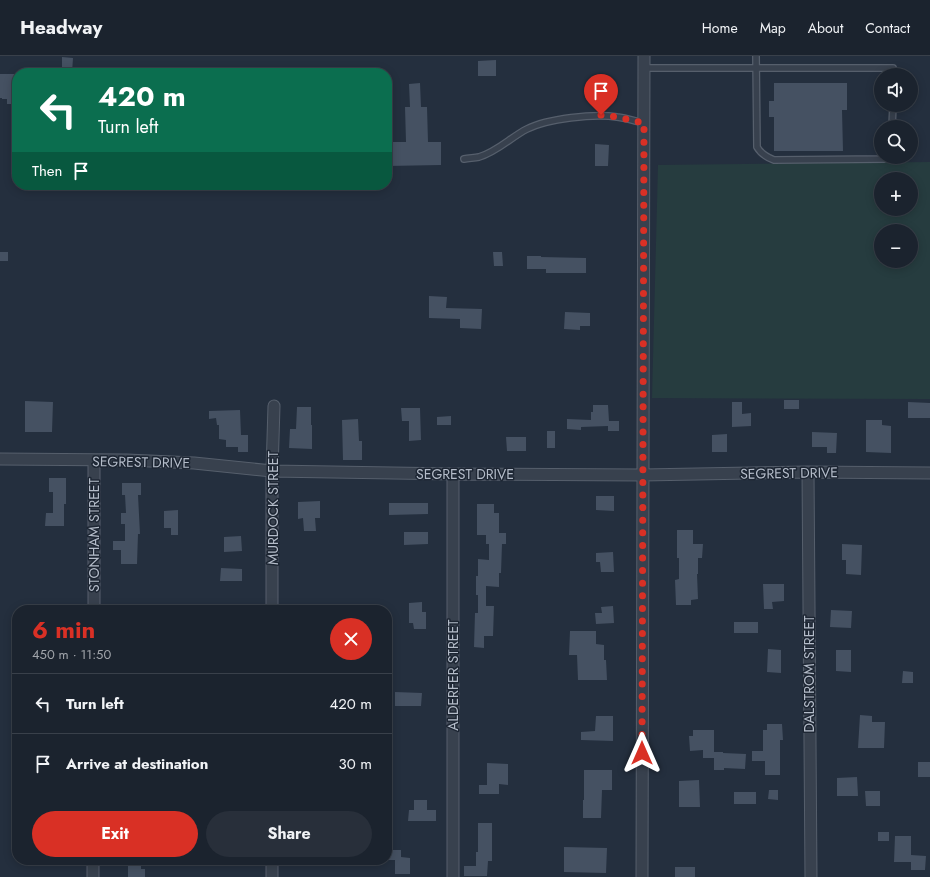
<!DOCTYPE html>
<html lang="en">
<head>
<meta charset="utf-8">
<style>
  :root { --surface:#1b232e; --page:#282f3a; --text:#f1f3f6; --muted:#a0a4aa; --line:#39404a; --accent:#d93025 }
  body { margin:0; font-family:Jost,sans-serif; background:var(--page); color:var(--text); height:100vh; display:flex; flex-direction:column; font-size:15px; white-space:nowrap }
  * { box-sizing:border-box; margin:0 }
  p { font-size:13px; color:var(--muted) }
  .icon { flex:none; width:22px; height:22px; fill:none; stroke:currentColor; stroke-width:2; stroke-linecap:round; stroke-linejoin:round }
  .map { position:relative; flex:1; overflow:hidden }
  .details { position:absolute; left:12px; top:549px; width:380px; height:260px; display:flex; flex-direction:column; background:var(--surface); border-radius:16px; box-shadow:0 2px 10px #0003,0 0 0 1px var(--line) }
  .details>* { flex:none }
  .guide { position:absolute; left:12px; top:12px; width:380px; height:122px; border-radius:16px; box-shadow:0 2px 10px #0003,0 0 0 1px var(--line); background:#0b6e4f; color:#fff; overflow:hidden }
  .buttons { position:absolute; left:874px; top:12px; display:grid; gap:8px }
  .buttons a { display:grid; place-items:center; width:44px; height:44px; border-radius:50%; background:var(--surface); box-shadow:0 2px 10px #0003,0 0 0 1px var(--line); font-size:20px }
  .pin { position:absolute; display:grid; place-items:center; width:34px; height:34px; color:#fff; margin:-41px -17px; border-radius:50% 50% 50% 0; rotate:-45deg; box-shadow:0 0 4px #0007 }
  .pin .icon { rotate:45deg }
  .me { position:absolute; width:44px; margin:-22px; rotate:0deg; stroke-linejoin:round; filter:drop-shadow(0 0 3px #0008) }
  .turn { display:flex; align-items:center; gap:14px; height:84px; padding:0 20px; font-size:18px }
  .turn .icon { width:52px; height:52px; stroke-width:2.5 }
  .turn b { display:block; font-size:28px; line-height:34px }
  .then { display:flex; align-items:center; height:38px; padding:0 20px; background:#0003; gap:8px; font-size:15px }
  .round { display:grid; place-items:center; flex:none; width:42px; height:42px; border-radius:21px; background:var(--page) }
  .overview { display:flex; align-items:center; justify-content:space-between; height:68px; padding:0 20px }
  h1 { font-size:24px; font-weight:700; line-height:30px; color:var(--accent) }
  .cta { display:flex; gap:8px; margin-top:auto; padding:8px 20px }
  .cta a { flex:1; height:46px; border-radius:24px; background:var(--accent); color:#fff; font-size:16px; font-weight:700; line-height:46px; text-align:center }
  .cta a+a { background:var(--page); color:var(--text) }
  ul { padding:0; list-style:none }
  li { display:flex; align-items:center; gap:12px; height:60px; padding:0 20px; border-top:1px solid var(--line) }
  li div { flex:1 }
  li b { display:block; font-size:15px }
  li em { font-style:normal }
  header { display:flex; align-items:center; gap:24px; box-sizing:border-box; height:56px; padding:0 20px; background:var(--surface); border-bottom:1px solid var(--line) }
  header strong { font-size:19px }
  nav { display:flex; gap:22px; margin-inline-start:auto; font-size:14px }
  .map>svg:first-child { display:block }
  .green { fill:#263c3f; fill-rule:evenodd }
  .building { fill:#455162 }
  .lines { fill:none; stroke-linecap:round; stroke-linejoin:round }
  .lane-casing { stroke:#565f6c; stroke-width:8 }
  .street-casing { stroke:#565f6c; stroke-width:13 }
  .lane { stroke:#38414e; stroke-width:5.5 }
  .street { stroke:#38414e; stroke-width:11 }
  .route { stroke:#d93025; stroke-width:7; stroke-dasharray:0 12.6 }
  .labels { text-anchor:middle; stroke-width:3; stroke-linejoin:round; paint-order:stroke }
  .street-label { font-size:14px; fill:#b4bcc9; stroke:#1d2633 }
</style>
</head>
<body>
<header>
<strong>Headway</strong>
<nav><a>Home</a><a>Map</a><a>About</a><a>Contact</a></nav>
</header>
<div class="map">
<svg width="930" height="821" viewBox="0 0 930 821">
  <rect width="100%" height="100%" fill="#242f3e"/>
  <path class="green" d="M930,106V343L652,342L658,109ZM881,123H911V153H881ZM881,175H911V205H881Z"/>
  <path class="building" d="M62,1L73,2L72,17H62Z
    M496,4V20H478V5Z
    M0,18H14L15,48H7V43H2V42H0Z
    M420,27L421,51H427L428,86H441V109L387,110V86H406L405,51H410L409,28Z
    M774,27H847V54H842L843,95H774V61H769V45H774Z
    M595,88L609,89L608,110H595Z
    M0,196H8V205H0Z
    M493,196H502L503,210H494Z
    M527,200H541V201L586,202V217H546V213H527Z
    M429,240L447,241L446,252L482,253L481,273L460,272V263L429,262Z
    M565,256L590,257V270H580V274L564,273Z
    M784,344H799V353H784Z
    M25,345L53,346L52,376H25Z
    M732,346H742V358L751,357V370L732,371Z
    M908,346L930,347V362H908Z
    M593,349H608L609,365H619V375H608V370L581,371V374L567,373V363L591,364V356H593Z
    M297,351H311V369H312V393L289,392L290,373H296Z
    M401,352H420L421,384L409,385V365H402Z
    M240,354L241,379H248V396H238V391H226V384L219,383V369H217L216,362L209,363V355Z
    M451,360V369H437V361Z
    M358,363L359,385H362V404H343L342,364Z
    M866,364H882V369L891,370V397L866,396Z
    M547,375H555V392H547Z
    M812,376L837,377L836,397H827V391H812Z
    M727,378V396H712V379Z
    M506,381H526V395H507Z
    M49,422H66V448H64V470H45L46,457H53V436H49Z
    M122,427H141V439H138L140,478H138L137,508H121V494H113V485H125V468H121V457H126L125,439H122Z
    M596,440H614V455L596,454Z
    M320,445V462H315L316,475H304L303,462L298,463V446Z
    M389,447H428V458L389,459Z
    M477,448H494V457H499V477H506V488H502L501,517H499V531L486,530V550H494L493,580H484V592L474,591L475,557H478V539H476V520H478V503L489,504V488H486V479H477Z
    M178,454V479H171V472H164V455Z
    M677,474H693V488H703L702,502H698V518H697L698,543L691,544V549H676L675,524L679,523V502H677Z
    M404,476H428V488L404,489Z
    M241,480L242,495L224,496V481Z
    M842,488L862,489L861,519L846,518V504H842Z
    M613,496L614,516H601L600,506H596V497Z
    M221,512L242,513V525H220Z
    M763,528H784V545L772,546L773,553H764Z
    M422,546V556H426V573H414L413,567H409V547Z
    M613,550L614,567L596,568L595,557H602L601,551Z
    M831,554L852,555L851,572L830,571Z
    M734,566H758V577H734Z
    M570,575H596V588L604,589V604H606L607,624H578L577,599H569Z
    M768,593L781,594V617L767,616Z
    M836,594H851V616L836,615Z
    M903,615L913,616V627H902Z
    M395,636L422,637L421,650H395Z
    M860,659L872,660V666H885L884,692H858Z
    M596,660H613V685L581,684V676L595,675Z
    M767,668H782L783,684H780V719H765V705H752V695H763V674H767Z
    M693,674H714V696H723V697L746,698L745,713L724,712V714H714V702H703V694L690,695L689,680H693Z
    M918,706H930V721H918Z
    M487,707L508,708V729L499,728V738H479V729H487Z
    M584,714H612V734H602L601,762H583V744H584Z
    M857,721L858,740H837V722Z
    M699,724L700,751H679V725Z
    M769,734H778V744L768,743Z
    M865,735H880V750H866Z
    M734,736H756V748H734Z
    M414,744H427V754H436V765H408L409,754H414Z
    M478,767H492V805H488L487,820H464V810H476V796H478Z
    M878,776H889V785H878Z
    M895,780H911V806H894Z
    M564,791L607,792L606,817L564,816Z
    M388,794H401V801L410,802V818H395V804H388Z
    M911,799L926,800L925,814H911Z
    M128,805H141V813H145V821H128Z
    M675,811H695V821H675Z"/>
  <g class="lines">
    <defs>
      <path id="lane" d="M756,0L757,91C761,98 766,101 774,104L884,103L887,101
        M644,12H893V19
        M892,71L893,49
        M464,103C469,102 474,102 479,101C497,96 511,81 527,73C547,63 594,57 617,61C626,62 635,65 644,67"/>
      <path id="street" d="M0,403L127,404L194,407L272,415L453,418L643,419L808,416L930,417
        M808,416L811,821
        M453,418V821
        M94,554V404
        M272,554V415L274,350
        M93,821V804
        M272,821V804
        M642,821L644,0"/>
    </defs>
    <use href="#lane" class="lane-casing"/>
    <use href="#street" class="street-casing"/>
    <use href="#lane" class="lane"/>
    <use href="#street" class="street"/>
  </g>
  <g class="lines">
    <path class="route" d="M601,59L617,61L644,67L642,697"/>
  </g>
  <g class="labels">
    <g class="street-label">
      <text transform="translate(141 406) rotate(1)" y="5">SEGREST DRIVE</text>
      <text transform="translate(789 417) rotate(-1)" y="5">SEGREST DRIVE</text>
      <text x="465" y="423">SEGREST DRIVE</text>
      <text transform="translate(273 452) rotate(-90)" y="5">MURDOCK STREET</text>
      <text transform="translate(94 479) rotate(-90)" y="5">STONHAM STREET</text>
      <text transform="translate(809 618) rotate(-90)" y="5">DALSTROM STREET</text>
      <text transform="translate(453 619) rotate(-90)" y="5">ALDERFER STREET</text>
    </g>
  </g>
</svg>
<div class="buttons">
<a><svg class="icon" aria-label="sound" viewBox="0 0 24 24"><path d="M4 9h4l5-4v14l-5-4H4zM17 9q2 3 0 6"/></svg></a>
<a><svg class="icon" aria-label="search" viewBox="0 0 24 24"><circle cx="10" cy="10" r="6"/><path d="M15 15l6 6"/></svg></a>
<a>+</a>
<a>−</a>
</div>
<div class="pin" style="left:601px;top:59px;background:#d93025"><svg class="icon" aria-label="arrive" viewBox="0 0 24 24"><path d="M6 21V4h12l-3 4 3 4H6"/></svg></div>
<svg class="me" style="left:642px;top:697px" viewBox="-20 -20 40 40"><path d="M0-17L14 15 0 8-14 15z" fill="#d93025" stroke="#fff" stroke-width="4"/></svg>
<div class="guide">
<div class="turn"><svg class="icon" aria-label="left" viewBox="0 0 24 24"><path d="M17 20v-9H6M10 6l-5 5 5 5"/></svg><div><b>420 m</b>Turn left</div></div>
<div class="then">Then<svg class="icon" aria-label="arrive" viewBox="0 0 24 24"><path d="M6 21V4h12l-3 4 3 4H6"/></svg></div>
</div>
<section class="details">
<div class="overview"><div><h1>6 min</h1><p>450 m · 11:50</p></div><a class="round" style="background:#d93025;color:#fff"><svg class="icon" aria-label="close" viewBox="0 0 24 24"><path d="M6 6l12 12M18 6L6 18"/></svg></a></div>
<ul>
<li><svg class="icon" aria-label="left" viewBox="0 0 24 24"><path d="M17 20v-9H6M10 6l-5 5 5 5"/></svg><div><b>Turn left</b></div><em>420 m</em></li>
<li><svg class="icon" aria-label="arrive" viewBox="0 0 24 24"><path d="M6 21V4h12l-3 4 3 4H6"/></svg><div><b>Arrive at destination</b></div><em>30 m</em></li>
</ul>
<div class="cta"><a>Exit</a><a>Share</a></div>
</section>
</div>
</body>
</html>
